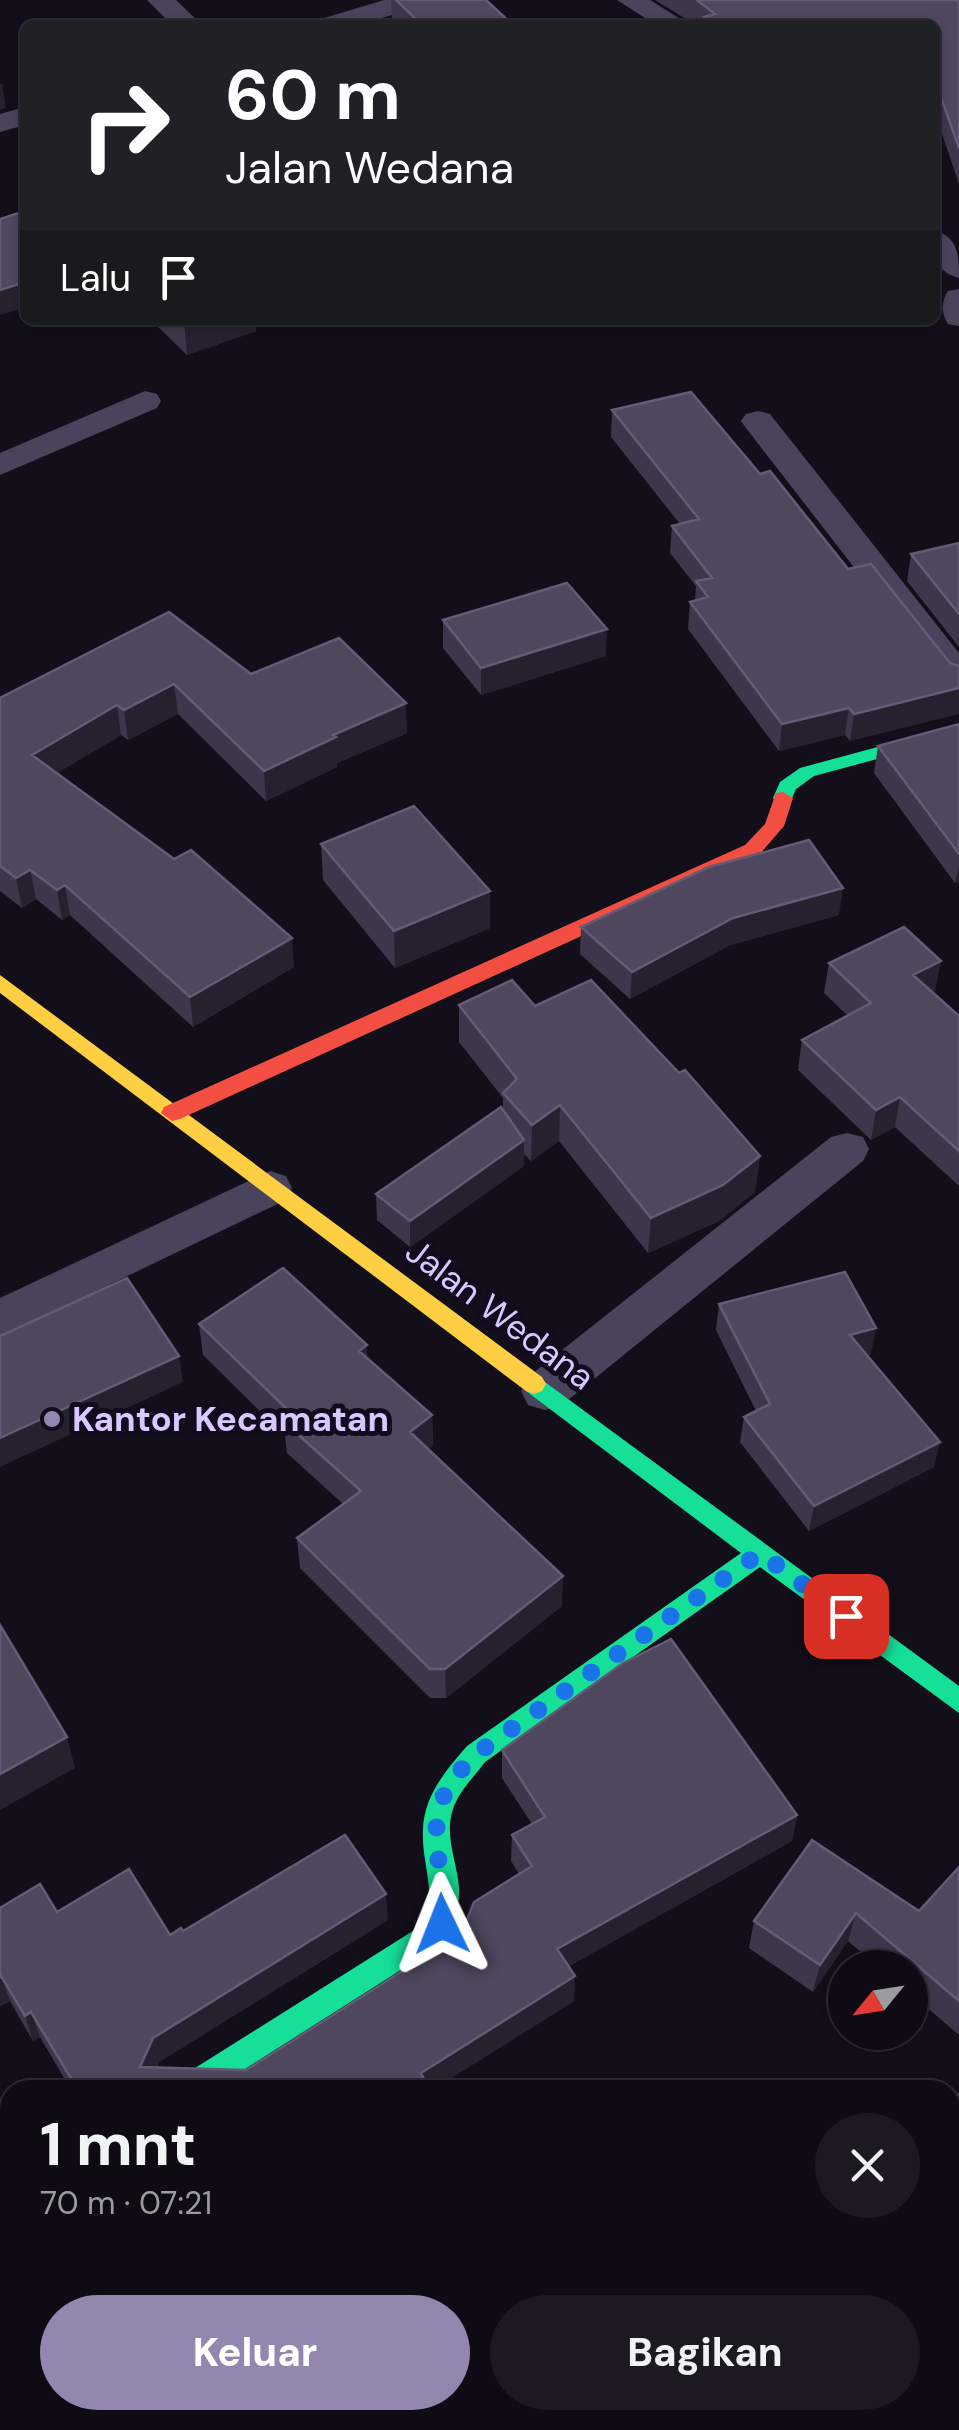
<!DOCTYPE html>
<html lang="id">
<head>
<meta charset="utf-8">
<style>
  :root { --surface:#0e0b14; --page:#1c1922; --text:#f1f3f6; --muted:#9b9ba0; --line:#2e2b34; --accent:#9487af }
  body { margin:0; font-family:"DM Sans",sans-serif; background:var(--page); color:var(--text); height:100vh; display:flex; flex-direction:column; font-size:38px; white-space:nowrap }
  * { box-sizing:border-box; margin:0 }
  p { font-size:32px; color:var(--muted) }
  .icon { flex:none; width:55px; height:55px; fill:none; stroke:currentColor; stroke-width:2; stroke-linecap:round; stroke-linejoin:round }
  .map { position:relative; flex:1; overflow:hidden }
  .sheet { position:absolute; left:0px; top:2080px; width:960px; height:350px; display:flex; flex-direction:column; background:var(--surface); border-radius:30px 30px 0 0; box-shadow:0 2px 8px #0004,0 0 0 2px var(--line) }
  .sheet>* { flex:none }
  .banner { position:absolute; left:20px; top:20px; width:920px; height:305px; border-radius:15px; box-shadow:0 2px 8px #0004,0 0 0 2px var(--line); background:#202124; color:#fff; overflow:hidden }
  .needle { width:65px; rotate:240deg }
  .buttons { position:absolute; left:828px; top:1950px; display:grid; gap:20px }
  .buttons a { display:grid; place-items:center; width:100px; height:100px; border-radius:50%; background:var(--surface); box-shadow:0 2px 8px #0004,0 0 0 2px var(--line); font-size:50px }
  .pin { position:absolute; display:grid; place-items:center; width:85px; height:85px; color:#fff; margin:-42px; border-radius:20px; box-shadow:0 5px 15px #0006 }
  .me { position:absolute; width:110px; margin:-55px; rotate:358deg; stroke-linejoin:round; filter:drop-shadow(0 0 8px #0008) }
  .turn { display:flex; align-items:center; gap:35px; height:210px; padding:0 40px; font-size:45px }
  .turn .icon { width:130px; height:130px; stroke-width:2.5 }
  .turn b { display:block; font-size:70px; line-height:85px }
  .then { display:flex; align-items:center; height:95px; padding:0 40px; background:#0003; gap:20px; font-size:38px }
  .round { display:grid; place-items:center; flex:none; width:105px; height:105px; border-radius:52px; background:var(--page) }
  .head { display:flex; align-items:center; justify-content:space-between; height:170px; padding:0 40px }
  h1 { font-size:60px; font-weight:800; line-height:75px }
  .cta { display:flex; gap:20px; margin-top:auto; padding:20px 40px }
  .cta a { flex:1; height:115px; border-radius:60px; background:var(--accent); color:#fff; font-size:40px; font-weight:800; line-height:115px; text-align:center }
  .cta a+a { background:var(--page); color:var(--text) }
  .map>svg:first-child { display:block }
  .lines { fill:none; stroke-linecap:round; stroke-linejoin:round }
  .street { fill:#49435b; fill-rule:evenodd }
  .fast { fill:#16e098; fill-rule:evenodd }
  .slow { fill:#ffcf43; fill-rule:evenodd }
  .jam { fill:#f24e42; fill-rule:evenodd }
  .wall { fill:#3e374b }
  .shaded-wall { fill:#26202f }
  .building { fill:#4e475e; stroke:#645b77; stroke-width:2.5 }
  .route { stroke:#1a73e8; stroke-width:18; stroke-dasharray:0 32.4 }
  .poi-dot { fill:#9487af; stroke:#120b1e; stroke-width:4 }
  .labels { text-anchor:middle; stroke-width:10; stroke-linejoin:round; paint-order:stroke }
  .street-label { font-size:35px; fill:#d9c8ff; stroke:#120b1e }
  .poi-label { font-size:35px; font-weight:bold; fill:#d9c8ff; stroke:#120b1e; text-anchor:start }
</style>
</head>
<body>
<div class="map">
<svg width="959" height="2430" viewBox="0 0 959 2430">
  <rect width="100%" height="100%" fill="#130f1a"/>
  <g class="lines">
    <path class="street" d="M147,0H176L202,25H172Z
      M384,0H425L421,6L359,25H317L321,19Z
      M617,0H650L690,25H656Z
      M25,107V125L0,132V114Z
      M935,231C959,237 959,257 959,278C934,272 935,253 935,231Z
      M959,289V326L948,324C941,314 941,301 948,291Z
      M145,391L157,394L161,401L157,408L0,475V453Z
      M758,411L770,414L959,653V690L946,686L746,428L741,421L746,414Z
      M847,1133L863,1137L869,1149L863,1161L562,1405L545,1410L528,1405L521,1391L528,1377L831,1137Z
      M270,1171L286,1176L292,1188L286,1200L0,1337V1298Z
      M10,2196V2259L0,2263V2200Z
      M959,2352V2415L950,2418V2355Z
      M784,2420H855L850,2430H780Z"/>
    <path class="fast" d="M959,725V737L814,776L796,789L790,803H776L773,798L780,782L800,768Z
      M534,1374L959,1686V1713L760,1567L485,1762C474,1777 459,1791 453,1809C444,1836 457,1861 459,1888C460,1908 452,1925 445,1942L212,2090H171L176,2080L424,1924C437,1890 421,1863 423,1829C424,1796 446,1770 467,1746L741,1553L526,1391L522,1384L526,1377Z"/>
    <path class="slow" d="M0,975L542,1377L546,1384L542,1391L534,1394L526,1391L0,993Z"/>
    <path class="jam" d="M783,792L793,798L784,826L759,855L180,1119L172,1121L161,1113L164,1107L745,845L765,824L776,793Z"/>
  </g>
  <path class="wall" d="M391,0H486L513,25H398L392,19Z
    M655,0H959V184L939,125L935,25H696Z
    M151,320H256V331L187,355Z
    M612,410L760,474L848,569L950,663L850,741L845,735L779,751L688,629L690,602L695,601L696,586L670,553L672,526L680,524L611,437Z
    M959,543V647L907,581L911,554Z
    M443,620L606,656L481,695L443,648Z
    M251,674L407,733L337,763V767L266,801L178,714L128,740L121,735L57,773L294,967L193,1027L70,915L62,920L36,899L22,908L0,891V698Z
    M959,724V882L955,883L874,773L878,746Z
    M321,844L490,891V928L395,968L323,880Z
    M839,915L730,945L630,999L580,954L581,927Z
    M829,963L935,992L933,993L959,1016V1186L895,1127L871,1140L798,1070L802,1040L848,1016L824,993Z
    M459,1005L535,1006L760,1156L755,1192L719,1221L648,1253L559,1141L531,1161L524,1154V1166L410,1247L377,1220L376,1194L503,1110V1098L459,1042Z
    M719,1304L871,1354L867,1355L934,1467L809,1531L740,1442L744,1417L756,1411L716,1330Z
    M199,1324L367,1345V1358L432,1415L433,1445L428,1449L562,1606L446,1698H430L300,1568L297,1538L343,1504L287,1453L285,1436L203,1355Z
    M502,1750L797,1815L792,1841L569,1966L574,2001L432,2090H71L40,2037L33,2041L10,2001L0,2006V1908L57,1912L170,1935L183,1931L388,1920L159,2062L157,2068L246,2070L461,1934L519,1874L511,1861L512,1835L532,1824L502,1778Z
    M812,1840L919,1911L959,1867V2035L910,1993V1968H880L848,1941L813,1992L749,1948L754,1921Z
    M959,2094V2286L950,2274V2100Z
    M10,2257V2358L0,2345V2266Z"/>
  <path class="shaded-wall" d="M0,84H2L6,108L0,110Z
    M942,100L939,125L935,126V102Z
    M25,282V307L0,315V290Z
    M186,320H256V331L187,355L184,321Z
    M824,320H841L823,326Z
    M607,629L606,656L481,695V668Z
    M174,684L178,714L128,740L124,710Z
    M959,688V714L850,741L854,714Z
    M406,703L407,733L337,763V767L266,801L264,771L333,735Z
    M117,705L121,735L37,785L32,755Z
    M849,708L845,735L779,751L782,724Z
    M959,865V882L955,883Z
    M30,870L36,899L22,908L16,878Z
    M65,885L70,915L62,920L57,890Z
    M843,888L839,915L730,945L630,999L632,972L733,918Z
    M490,891V928L395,968L394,931Z
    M292,938L294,967L193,1027L190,997Z
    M941,961L935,992L907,1005L913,975Z
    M900,1097L895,1127L871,1140L876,1110Z
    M560,1105L559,1141L531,1161L532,1125Z
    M524,1140V1166L410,1247V1221Z
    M760,1156L755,1192L719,1221L648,1253L651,1218Z
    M876,1328L871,1354L845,1361L850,1335Z
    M367,1345L368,1377L359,1351Z
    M179,1356L183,1382L0,1467V1438Z
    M432,1415L433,1445L411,1463L410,1432Z
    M940,1442L934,1467L809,1531L814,1506Z
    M563,1576L562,1606L446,1698L445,1669Z
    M67,1737L75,1768L0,1810V1774Z
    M797,1815L792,1841L555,1974L557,1949Z
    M386,1894L388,1920L159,2062L147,2090L140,2067L153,2038Z
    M856,1913L848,1941L813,1992L820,1965Z
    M1,1976L10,2001L0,2006V1977Z
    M575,1976L574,2001L432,2090H402L421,2073Z
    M31,2012L40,2037L33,2041L25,2016Z
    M59,2420H88L77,2430H48Z"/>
  <path class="building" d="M396,0H486L513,25H422Z
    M697,0H959V148L942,100L935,102V25H715L704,17L715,14Z
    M25,211V282L0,290V219Z
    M691,392L760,474L770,471L848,569L871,564L950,663L959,666V688L854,714L849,708L782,724L690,602L708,597L696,581L712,578L672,526L699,519L612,410Z
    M959,543V614L911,554Z
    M567,583L607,629L481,668L443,620Z
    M169,612L251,674L339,638L406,703L333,735L336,737L264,771L174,684L124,710L117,705L32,755L174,859L191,850L292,938L190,997L65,885L57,890L30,870L16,878L0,866V698Z
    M959,724V854L878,746Z
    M414,806L490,891L394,931L321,844Z
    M809,840L843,888L733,918L632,972L581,927L709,867Z
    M904,927L941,961L913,975L959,1016V1151L900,1097L876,1110L802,1040L871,1003L829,963Z
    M512,980L535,1006L591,980L679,1073L685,1070L760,1156L723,1185L651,1218L560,1105L532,1125L503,1093L517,1079L459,1005Z
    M501,1107L524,1140L410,1221L376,1194Z
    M283,1268L367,1345L359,1351L432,1415L410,1432L563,1576L445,1669H430L297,1538L361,1491L284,1422L293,1415L199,1324Z
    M845,1272L876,1328L850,1335L940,1442L814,1506L744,1417L770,1404L719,1304Z
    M127,1278L179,1356L0,1438V1336Z
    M0,1625L67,1737L0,1774Z
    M671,1639L797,1815L557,1949L575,1976L421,2073L423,2077L402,2090H78L31,2012L25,2016L1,1976L0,1977V1908L40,1884L57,1912L129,1869L170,1935L181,1928L183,1931L345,1835L386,1894L153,2038L140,2067L246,2070L461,1934L474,1902L532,1866L512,1835L545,1817L502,1750L623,1663Z
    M812,1840L919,1911L959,1867V2001L856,1913L820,1965L754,1921Z
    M959,2094V2257L950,2244V2100Z
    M10,2257V2351L0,2338V2266Z
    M10,2366V2420H59L48,2430H0V2375Z
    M959,2419V2430H942Z"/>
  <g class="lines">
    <path class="route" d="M442,1924C446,1910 444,1899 442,1885C433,1824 429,1800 476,1754L760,1553L846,1616"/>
  </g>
  <circle class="poi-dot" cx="52" cy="1419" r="10"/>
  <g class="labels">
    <g class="street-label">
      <text transform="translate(500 1314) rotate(37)" y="12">Jalan Wedana</text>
    </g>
    <g class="poi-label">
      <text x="72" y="1431">Kantor Kecamatan</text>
    </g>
  </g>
</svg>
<div class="buttons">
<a><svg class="needle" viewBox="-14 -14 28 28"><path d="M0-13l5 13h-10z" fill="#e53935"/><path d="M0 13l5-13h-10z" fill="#9b9ba0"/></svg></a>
</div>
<div class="pin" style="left:846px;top:1616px;background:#d93025"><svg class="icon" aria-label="arrive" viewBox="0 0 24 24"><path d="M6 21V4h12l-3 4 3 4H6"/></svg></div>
<svg class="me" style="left:442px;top:1924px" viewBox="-20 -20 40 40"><path d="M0-17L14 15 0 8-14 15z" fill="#1a73e8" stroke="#fff" stroke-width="4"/></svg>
<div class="banner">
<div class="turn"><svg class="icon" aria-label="right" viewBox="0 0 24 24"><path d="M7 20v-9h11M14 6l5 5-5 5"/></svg><div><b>60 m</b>Jalan Wedana</div></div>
<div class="then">Lalu<svg class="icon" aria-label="arrive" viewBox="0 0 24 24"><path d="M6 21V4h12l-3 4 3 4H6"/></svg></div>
</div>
<section class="sheet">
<div class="head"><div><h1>1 mnt</h1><p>70 m · 07:21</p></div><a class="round"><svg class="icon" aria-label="close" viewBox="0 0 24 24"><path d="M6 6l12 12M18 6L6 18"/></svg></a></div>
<div class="cta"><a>Keluar</a><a>Bagikan</a></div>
</section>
</div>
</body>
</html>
